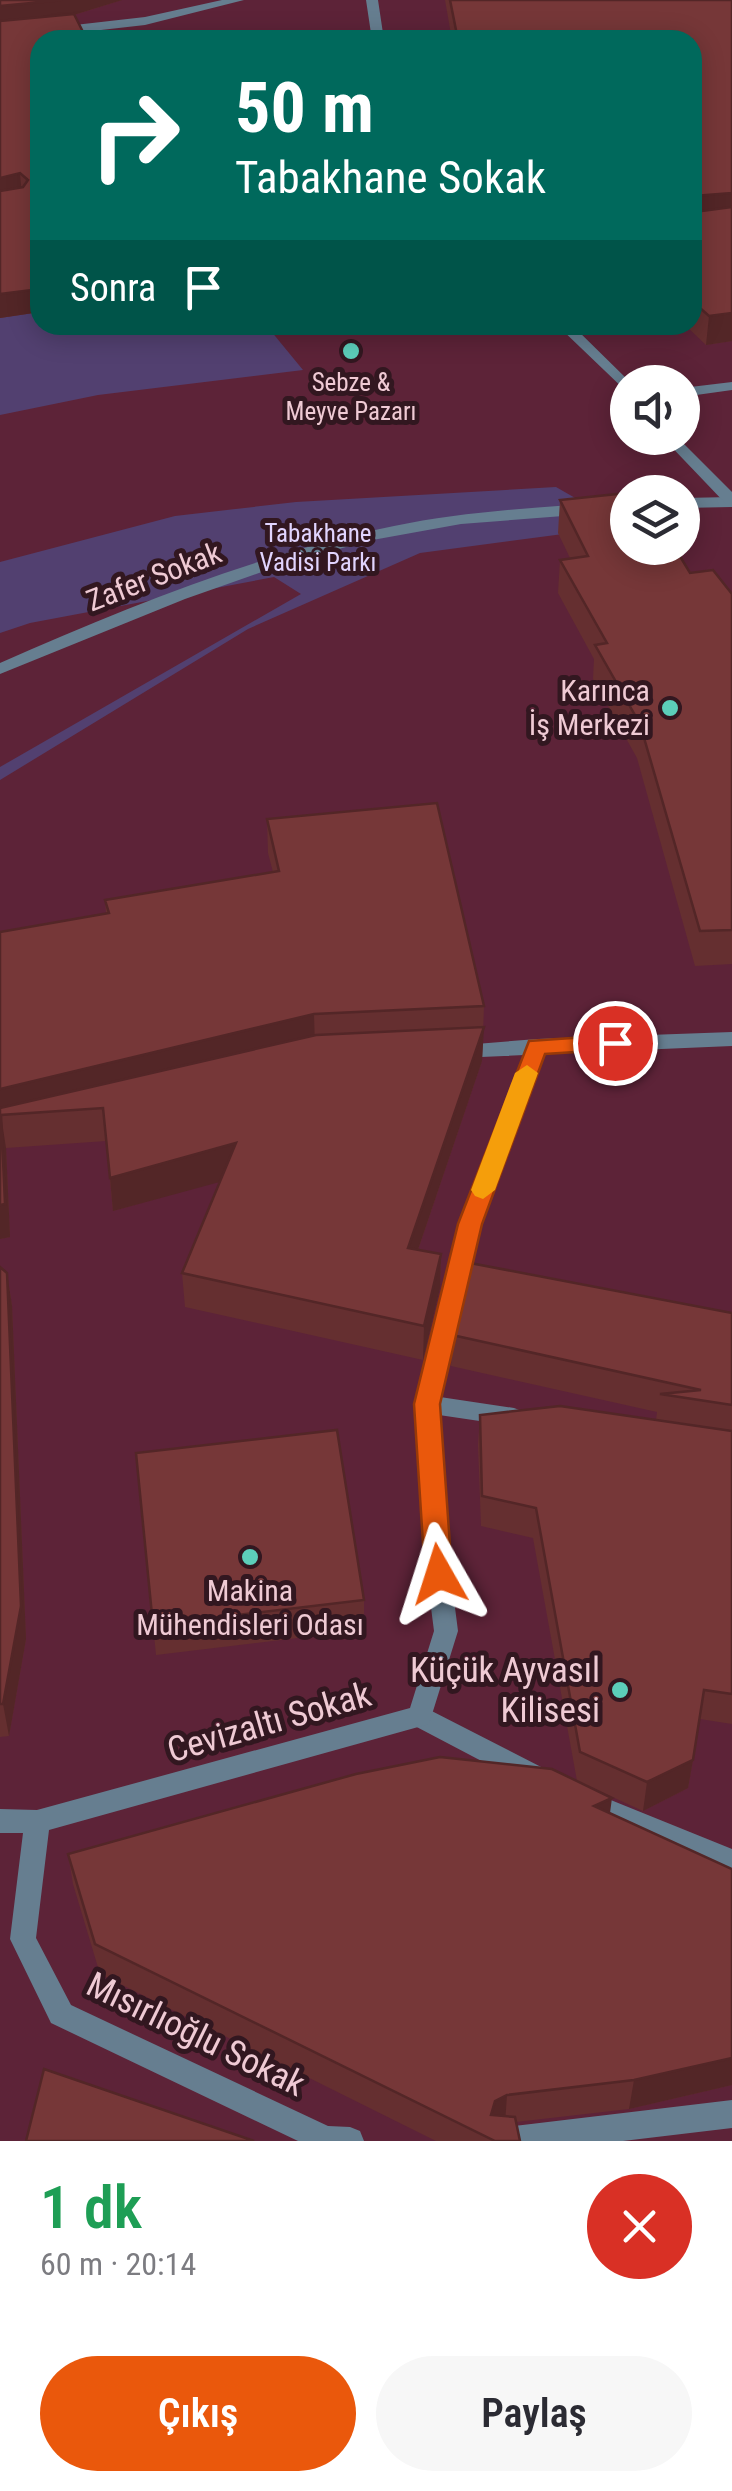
<!DOCTYPE html>
<html lang="tr">
<head>
<meta charset="utf-8">
<style>
  :root { --surface:#fff; --page:#f7f7f7; --text:#2b2b33; --muted:#7c7c81; --accent:#ea580c }
  body { margin:0; font-family:"Roboto Condensed",sans-serif; background:var(--page); color:var(--text); height:100vh; display:flex; flex-direction:column; font-size:38px; white-space:nowrap }
  * { box-sizing:border-box; margin:0 }
  p { font-size:32px; color:var(--muted) }
  .icon { flex:none; width:55px; height:55px; fill:none; stroke:currentColor; stroke-width:2; stroke-linecap:round; stroke-linejoin:round }
  .map { position:relative; height:2141px; overflow:hidden }
  .sheet { display:flex; flex-direction:column; background:var(--surface); flex:1 }
  .sheet>* { flex:none }
  .guide { position:absolute; left:30px; top:30px; width:672px; height:305px; border-radius:30px; box-shadow:0 5px 25px #0003; background:#00695c; color:#fff; overflow:hidden }
  .controls { position:absolute; left:610px; top:365px; display:grid; gap:20px }
  .controls a { display:grid; place-items:center; width:90px; height:90px; border-radius:50%; background:var(--surface); box-shadow:0 5px 25px #0003; font-size:50px }
  .pin { position:absolute; display:grid; place-items:center; width:85px; height:85px; color:#fff; margin:-42px; border:5px solid #fff; border-radius:50%; box-shadow:0 2px 10px #0007 }
  .me { position:absolute; width:110px; margin:-55px; rotate:354deg; stroke-linejoin:round; filter:drop-shadow(0 0 8px #0008) }
  .turn { display:flex; align-items:center; gap:35px; height:210px; padding:0 40px; font-size:45px }
  .turn .icon { width:130px; height:130px; stroke-width:2.5 }
  .turn b { display:block; font-size:70px; line-height:85px }
  .then { display:flex; align-items:center; height:95px; padding:0 40px; background:#0003; gap:20px; font-size:38px }
  .round { display:grid; place-items:center; flex:none; width:105px; height:105px; border-radius:52px; background:var(--page) }
  .summary { display:flex; align-items:center; justify-content:space-between; height:170px; padding:0 40px }
  h1 { font-size:60px; font-weight:600; line-height:75px; color:#1e9e55 }
  .primary-button { display:flex; gap:20px; margin-top:auto; padding:20px 40px }
  .primary-button a { flex:1; height:115px; border-radius:60px; background:var(--accent); color:#fff; font-size:40px; font-weight:600; line-height:115px; text-align:center }
  .primary-button a+a { background:var(--page); color:var(--text) }
  .map>svg:first-child { display:block }
  .green { fill:#524070 }
  .lines { fill:none; stroke-linecap:round; stroke-linejoin:round }
  .pedestrian { fill:#667e90; fill-rule:evenodd }
  .minor { fill:#667e90; fill-rule:evenodd }
  .tertiary { fill:#667e90; fill-rule:evenodd }
  .wall { fill:#652f30 }
  .shaded-wall { fill:#532627 }
  .building { fill:#763738; stroke:#532627; stroke-width:2.5 }
  .route { fill:#ea580c; stroke:#983908; stroke-width:2.5 }
  .slow { fill:#f59e0b }
  .poi-dot { fill:#5cceba; stroke:#321720; stroke-width:4 }
  .labels { text-anchor:middle; stroke-width:10; stroke-linejoin:round; paint-order:stroke }
  .far-poi-label { font-size:25px; fill:#efcad4; stroke:#321720 }
  .far-park-label { font-size:25px; fill:#e1d4fe; stroke:#321720 }
  .street-label { font-size:30px; fill:#efcad4; stroke:#321720 }
  .poi-label { font-size:30px; fill:#efcad4; stroke:#321720; text-anchor:end }
  .near-poi-label { font-size:35px; fill:#efcad4; stroke:#321720; text-anchor:end }
  .near-street-label { font-size:35px; fill:#efcad4; stroke:#321720 }
</style>
</head>
<body>
<div class="map">
<svg width="732" height="2141" viewBox="0 0 732 2141">
  <rect width="100%" height="100%" fill="#5d2338"/>
  <path class="green" d="M0,283L40,303V325H266L303,370L98,395L0,415Z
    M556,487L624,526L420,553L248,629L0,780V767L301,594L274,577L30,623L0,633V562L175,516L296,502Z"/>
  <g class="lines">
    <path class="pedestrian" d="M420,1705L547,1770L551,1778L547,1786L538,1789L529,1786L411,1724L408,1716L411,1708Z
      M586,1790L732,1849V1873L577,1810L573,1802L577,1794Z"/>
    <path class="minor" d="M732,382V390L682,397V388Z
      M732,497V507L682,508V498Z
      M628,501V511L461,524L367,541L276,567L185,599L0,674V663C127,607 258,554 394,526C470,510 549,507 628,501Z
      M732,1032V1046L544,1054L481,1225L440,1397L514,1408L522,1411L525,1417L522,1423L514,1426L439,1415L447,1545L458,1631L429,1724L49,1830L36,1938L71,2005L328,2126L350,2127L360,2131L364,2141H298L51,2023L10,1939L23,1833H0V1809L37,1810L410,1708L434,1631L423,1545L416,1404L459,1225L524,1055L458,1058L451,1056L448,1051L451,1046L537,1039Z
      M732,2100V2128L623,2141H492L496,2131L506,2127Z"/>
    <path class="tertiary" d="M222,0H244L145,25L57,35L51,31L57,27L145,17Z
      M366,0H378L384,40H372Z
      M557,325H572L630,382L628,393Z
      M663,438H678L732,492V506L726,504Z"/>
  </g>
  <path class="wall" d="M0,0H122L74,15L40,40V312L0,318Z
    M445,0H732V341L706,345L685,325H692V40H452Z
    M560,500L732,594V964L695,966L637,758L593,679L594,659L558,593L560,560L570,558L558,533Z
    M267,819L484,1006L482,1061L418,1250L441,1254L440,1288L423,1360L185,1307L182,1273L220,1181L113,1211L106,1141L6,1148L10,1237L0,1239V932L106,913L105,900L273,872L268,853Z
    M0,1267L7,1273L12,1306L26,1639L9,1736L0,1737Z
    M732,1313V1724L700,1719L688,1788L643,1811L584,1784L610,1814L732,1869V2085L629,2109L516,2122L520,2141H436L100,1974L73,1884L68,1854L577,1781L533,1538L481,1526L478,1445L480,1415L656,1420L657,1412L451,1366L452,1335Z
    M136,1453L364,1600V1630L156,1655Z"/>
  <path class="shaded-wall" d="M62,0H122L67,17L0,27V6Z
    M20,173L22,196L0,201V178Z
    M732,193V220L692,224V198L694,196Z
    M40,289V312L0,318V294Z
    M732,313V341L706,345L709,316Z
    M314,1014L315,1047L1,1115L6,1148L10,1237L0,1239V1089Z
    M484,1027L482,1061L407,1282L408,1248Z
    M236,1143L238,1177L113,1211L110,1178Z
    M441,1254L440,1288L423,1360L424,1326Z
    M7,1273L12,1306L26,1639L9,1736L3,1704Z
    M693,1760L688,1788L643,1811L647,1782Z
    M612,1798L608,1828L594,1806Z
    M732,2058V2085L629,2109L634,2080Z
    M507,2095L505,2124L491,2115L495,2101Z"/>
  <path class="building" d="M0,0H62L0,6Z
    M450,0H732V193L694,196L692,198V40H458Z
    M74,14L87,40H40V289L0,294V191L23,187L28,180L20,173L0,178V21Z
    M692,205L695,212L732,207V313L709,316L692,301Z
    M627,493L628,548H675L690,573L713,570L732,594V930L700,931L640,724L595,645L607,643L560,560L588,556L560,500Z
    M437,803L484,1006L314,1014L0,1089V932L109,913L105,900L279,871L267,819Z
    M484,1027L408,1248L441,1254L424,1326L182,1273L236,1143L110,1178L103,1108L1,1115L5,1204L0,1205V1108L316,1035Z
    M470,1263L732,1313V1405L660,1394L701,1390L452,1335Z
    M0,1267L7,1273L21,1606L3,1704H0Z
    M560,1406L732,1431V1694L704,1690L693,1760L647,1782L580,1752L536,1508L482,1496L480,1415Z
    M337,1430L364,1600L153,1625L136,1453Z
    M440,1757L552,1769L612,1798L594,1806L732,1869V2058L634,2080L507,2095L495,2101L491,2115L515,2117L520,2141H495L95,1944L68,1854L356,1774Z
    M44,2069L254,2141H26Z"/>
  <path class="route" d="M615,1035L626,1043L623,1049L545,1054L482,1224L440,1404L452,1574L448,1582L439,1585L429,1582L425,1574L414,1404L458,1224L529,1041Z"/>
  <path class="slow" d="M527,1065L538,1073L495,1190L483,1199L475,1196L471,1190L515,1073Z"/>
  <g class="poi-dot">
    <circle cx="351" cy="351" r="10"/>
    <circle cx="670" cy="708" r="10"/>
    <circle cx="250" cy="1557" r="10"/>
    <circle cx="620" cy="1690" r="10"/>
  </g>
  <g class="labels">
    <g class="far-poi-label">
      <text x="351" y="391">Sebze &amp;<tspan x="351" dy="29">Meyve Pazarı</tspan></text>
    </g>
    <g class="far-park-label">
      <text x="318" y="542">Tabakhane<tspan x="318" dy="29">Vadisi Parkı</tspan></text>
    </g>
    <g class="street-label">
      <text transform="translate(154 577) rotate(-21)" y="10">Zafer Sokak</text>
    </g>
    <g class="poi-label">
      <text x="650" y="701">Karınca<tspan x="650" dy="34">İş Merkezi</tspan></text>
      <text x="250" y="1601" text-anchor="middle">Makina<tspan x="250" dy="34">Mühendisleri Odası</tspan></text>
    </g>
    <g class="near-poi-label">
      <text x="600" y="1682">Küçük Ayvasıl<tspan x="600" dy="40">Kilisesi</tspan></text>
    </g>
    <g class="near-street-label">
      <text transform="translate(269 1722) rotate(-16)" y="12">Cevizaltı Sokak</text>
      <text transform="translate(196 2034) rotate(26)" y="12">Mısırlıoğlu Sokak</text>
    </g>
  </g>
</svg>
<div class="controls">
<a><svg class="icon" aria-label="sound" viewBox="0 0 24 24"><path d="M4 9h4l5-4v14l-5-4H4zM17 9q2 3 0 6"/></svg></a>
<a><svg class="icon" aria-label="layers" viewBox="0 0 24 24"><path d="M12 4l9 5-9 5-9-5zM3 14l9 5 9-5"/></svg></a>
</div>
<div class="pin" style="left:615px;top:1043px;background:#d93025"><svg class="icon" aria-label="arrive" viewBox="0 0 24 24"><path d="M6 21V4h12l-3 4 3 4H6"/></svg></div>
<svg class="me" style="left:439px;top:1574px" viewBox="-20 -20 40 40"><path d="M0-17L14 15 0 8-14 15z" fill="#ea580c" stroke="#fff" stroke-width="4"/></svg>
<div class="guide">
<div class="turn"><svg class="icon" aria-label="right" viewBox="0 0 24 24"><path d="M7 20v-9h11M14 6l5 5-5 5"/></svg><div><b>50 m</b>Tabakhane Sokak</div></div>
<div class="then">Sonra<svg class="icon" aria-label="arrive" viewBox="0 0 24 24"><path d="M6 21V4h12l-3 4 3 4H6"/></svg></div>
</div>
</div>
<section class="sheet">
<div class="summary"><div><h1>1 dk</h1><p>60 m · 20:14</p></div><a class="round" style="background:#d93025;color:#fff"><svg class="icon" aria-label="close" viewBox="0 0 24 24"><path d="M6 6l12 12M18 6L6 18"/></svg></a></div>
<div class="primary-button"><a>Çıkış</a><a>Paylaş</a></div>
</section>
</body>
</html>
